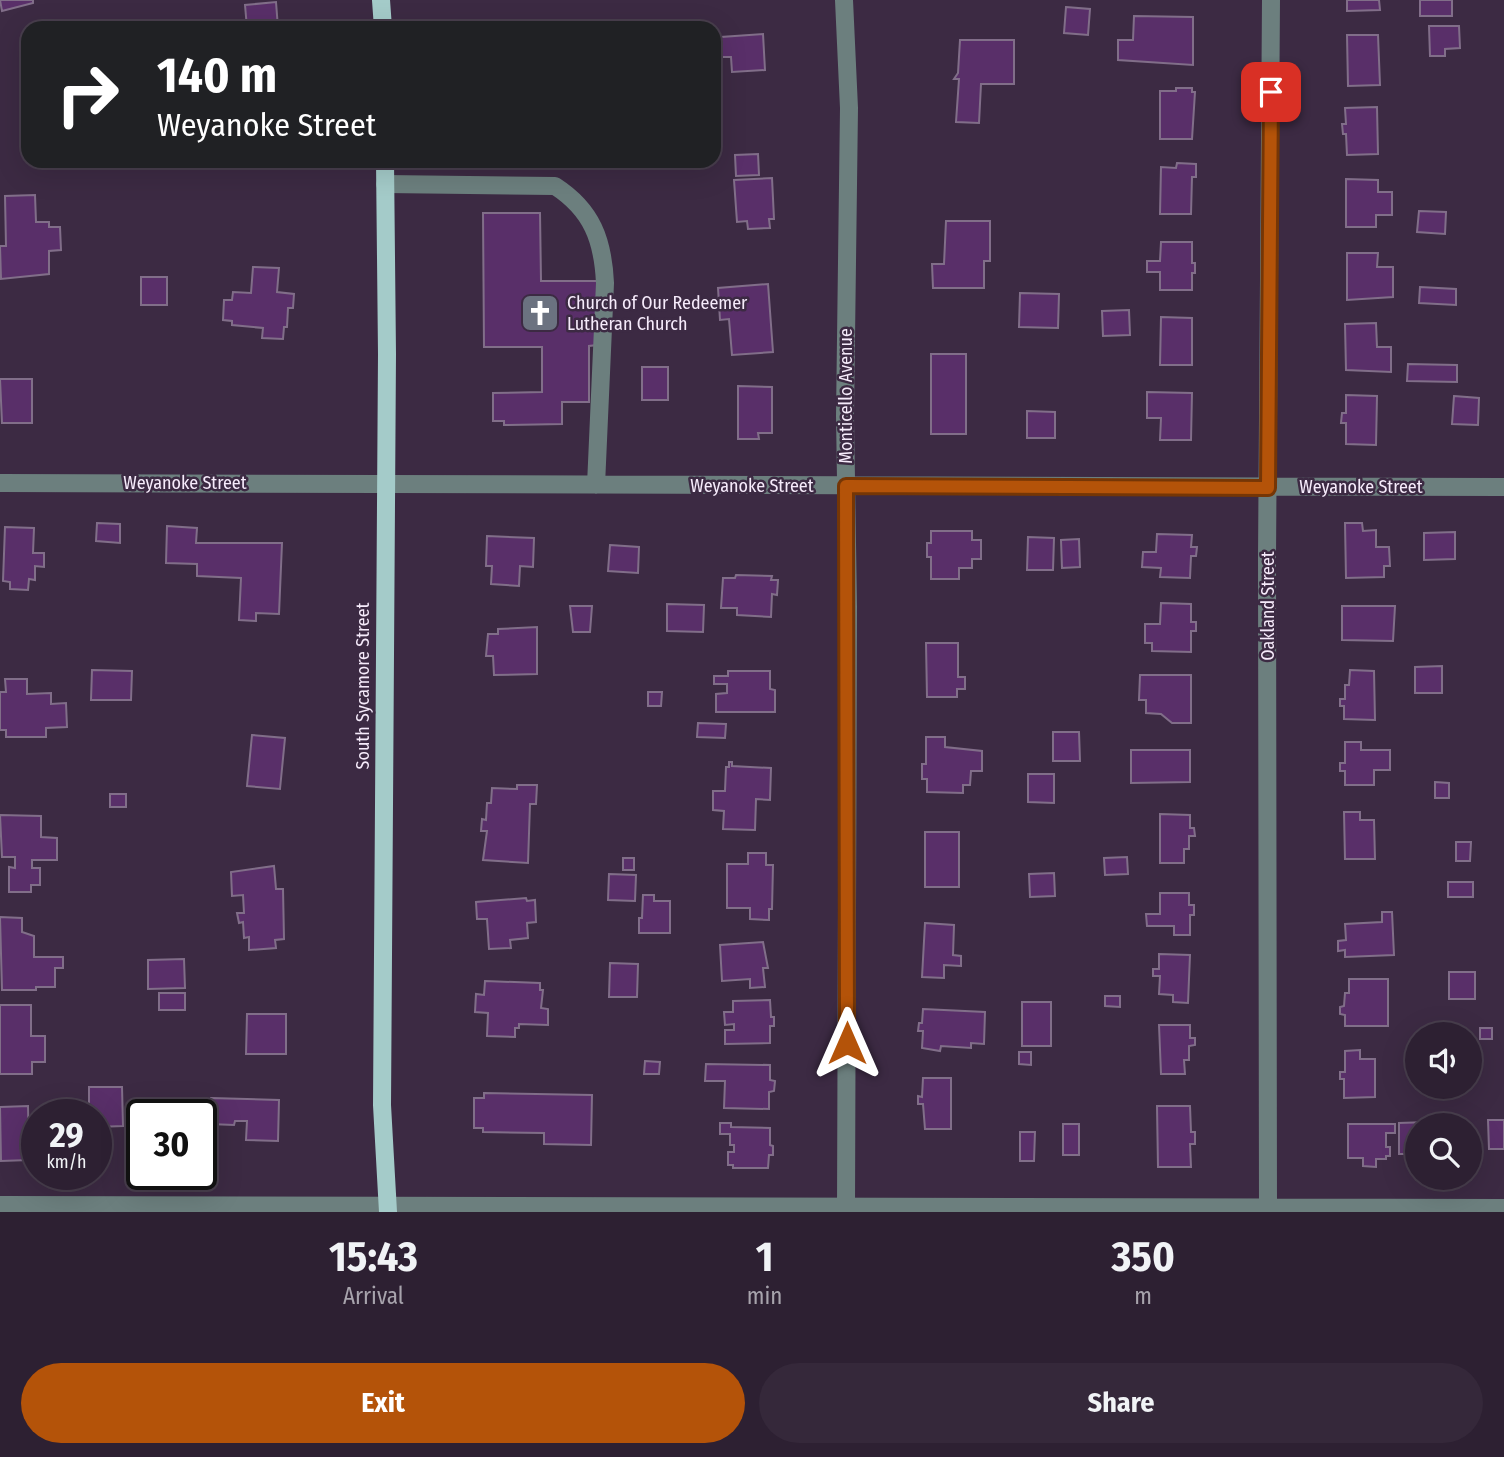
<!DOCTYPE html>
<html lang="en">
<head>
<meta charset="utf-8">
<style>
  :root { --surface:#2d2032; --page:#35283a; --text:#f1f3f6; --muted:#a7a3ac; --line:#483e4d; --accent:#b45309 }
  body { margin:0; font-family:"Fira Sans Condensed",sans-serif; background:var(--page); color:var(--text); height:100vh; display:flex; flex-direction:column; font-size:26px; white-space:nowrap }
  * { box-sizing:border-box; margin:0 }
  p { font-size:23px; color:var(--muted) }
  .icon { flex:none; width:38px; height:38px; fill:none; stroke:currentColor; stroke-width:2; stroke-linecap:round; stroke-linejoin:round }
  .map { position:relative; height:1212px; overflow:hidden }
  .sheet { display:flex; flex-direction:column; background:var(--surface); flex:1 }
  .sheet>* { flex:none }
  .guide { position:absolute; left:21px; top:21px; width:700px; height:147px; border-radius:21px; box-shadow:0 7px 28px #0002,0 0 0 2px var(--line); background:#202124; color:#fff; overflow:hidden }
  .controls { position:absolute; left:1405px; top:1022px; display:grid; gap:14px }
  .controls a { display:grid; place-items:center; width:77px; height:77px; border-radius:50%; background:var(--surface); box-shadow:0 7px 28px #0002,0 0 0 2px var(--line); font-size:35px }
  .speed { position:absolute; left:21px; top:1099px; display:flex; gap:14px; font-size:35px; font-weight:700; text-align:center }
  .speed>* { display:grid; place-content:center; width:91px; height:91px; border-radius:50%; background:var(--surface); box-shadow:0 7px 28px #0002,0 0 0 2px var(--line); line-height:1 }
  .speed small { font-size:18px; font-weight:400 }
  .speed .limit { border:4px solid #111; border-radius:10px; background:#fff; color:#111 }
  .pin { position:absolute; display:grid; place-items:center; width:60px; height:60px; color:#fff; margin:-30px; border-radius:14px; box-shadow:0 4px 10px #0006 }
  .me { position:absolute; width:77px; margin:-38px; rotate:0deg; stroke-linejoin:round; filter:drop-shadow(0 0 5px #0008) }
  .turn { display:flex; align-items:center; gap:24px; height:147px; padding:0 21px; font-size:32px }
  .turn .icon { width:91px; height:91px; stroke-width:2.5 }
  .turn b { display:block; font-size:49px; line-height:60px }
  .eta { display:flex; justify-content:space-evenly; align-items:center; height:119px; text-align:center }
  .eta b { font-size:42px; font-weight:700; line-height:49px }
  .action { display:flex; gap:14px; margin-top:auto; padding:14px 21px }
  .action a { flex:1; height:80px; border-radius:42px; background:var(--accent); color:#fff; font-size:28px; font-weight:700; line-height:80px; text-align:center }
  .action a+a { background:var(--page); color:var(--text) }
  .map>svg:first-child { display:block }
  .building { fill:#592f69; stroke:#816e89; stroke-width:2 }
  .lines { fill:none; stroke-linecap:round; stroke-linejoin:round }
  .minor { stroke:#6c7f7e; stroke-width:18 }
  .major { stroke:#a4cbc9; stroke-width:18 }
  .route-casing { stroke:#753606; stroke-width:18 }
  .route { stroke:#b45309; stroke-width:12 }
  .labels { text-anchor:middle; stroke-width:5; stroke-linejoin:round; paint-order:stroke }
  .poi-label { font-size:18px; fill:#f6ebfb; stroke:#3c2a43; text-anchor:start }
  .street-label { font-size:18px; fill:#f6ebfb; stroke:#3c2a43 }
</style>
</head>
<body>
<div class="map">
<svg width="1504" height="1212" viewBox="0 0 1504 1212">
  <rect width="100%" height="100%" fill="#3c2a43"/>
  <path class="building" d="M0,0H33V3L2,11Z
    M1347,0H1379L1380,10L1347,11Z
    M1420,0H1452V16H1420Z
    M276,2L278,28H247L245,5Z
    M1066,7L1090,9L1088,35L1064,33Z
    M1134,16L1193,17V65L1118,60V40H1133Z
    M1429,26H1459L1460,48L1445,49V56H1430Z
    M763,34L765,70L732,72L731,57H722L721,37Z
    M1347,35H1378L1380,85L1348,86Z
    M960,40H1014V84H981L979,123L956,122L959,79H954L958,73Z
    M1176,88H1192V92H1195L1192,139H1160V91H1176Z
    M1377,107L1378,154L1347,155L1346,134H1343L1342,124H1346L1345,108Z
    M758,154L759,175L736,176L735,155Z
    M1177,163L1196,164V177H1192L1191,214H1160L1161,167L1176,168Z
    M772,178L774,219H769L770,228L748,229L747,221L737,222L734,180Z
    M1346,179L1378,180V192H1392V215H1376V227H1346Z
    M35,195L36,222H49V227H60L61,250L49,251V274L1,279L0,246H6L5,196Z
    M1419,211L1446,212L1445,234L1417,232Z
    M483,213H540L541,281H597V345L589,346V402H562V424L504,425V421H493V393L542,392V347H484Z
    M946,221H990V261H984V288H933L932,264H944Z
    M1161,242H1192V263H1195V273H1192V290H1160V272H1147V261H1160Z
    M1347,253H1378L1377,267H1393V297L1347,300Z
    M253,267L279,268L277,292L294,294L293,308H288L287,327H284L283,339L262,338L263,328L232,325V321L223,320L224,300H232L233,292L251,293Z
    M141,277H167V305H141Z
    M768,284L773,352L732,355L729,319L720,320L718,288Z
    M1420,287L1456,289V305L1419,303Z
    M1020,293L1059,294L1058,328L1019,327Z
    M1129,310L1130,335L1103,336L1102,311Z
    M1161,317L1192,318V365H1160Z
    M1376,323L1377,347H1391V372L1346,370L1345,324Z
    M931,354H966V434H931Z
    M1408,364L1457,365V382L1407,381Z
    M642,367H668V400H642Z
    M0,379H32V423H2Z
    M738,386L772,387V433H758L759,439H738Z
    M1147,392L1192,393L1191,440H1160L1161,418H1147Z
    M1346,395L1377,396L1376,445L1346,444V423H1341L1342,413H1346Z
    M1454,396L1479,398L1478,425L1452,424Z
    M1027,411L1055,412V438H1027Z
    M97,523L120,524V543L96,541Z
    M1345,523H1362L1363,531L1376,530V547H1389L1390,566H1384V577L1346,578Z
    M167,526L197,528L196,543H282L279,614L256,613V621L239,620L241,578L197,576V564L166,563Z
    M5,527L34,528L33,553H44V567L35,566V580L29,579L28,590L10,589V582L3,581Z
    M931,531H972V540H981V559H972V568H959V579H931V557H927V543H931Z
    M1455,532V559L1424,560V533Z
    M1157,534L1192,535L1191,547H1197L1196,556H1191L1190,578L1160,577L1161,568L1142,567L1143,552H1156Z
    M487,536L534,538L533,567L520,566L519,586L491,584L492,566H486Z
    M1028,537L1054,538L1053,570H1027Z
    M1079,539L1080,567L1062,568L1061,540Z
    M610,545L639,547L638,573L608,571Z
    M736,575L772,576L771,580H778L777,595L772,594L771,617L737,615V608H721L723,578H735Z
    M1161,603L1191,604V622H1196V631H1191V652L1152,651V643H1145V624H1160Z
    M667,604L704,605L703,632L667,631Z
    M570,606H592L590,632H573Z
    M1342,606H1395L1393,641L1342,640Z
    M537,627V674L494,675L493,656H486L488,634H498V629Z
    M926,643H958V677H965V689H957V697H927Z
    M1442,666V693H1415V667Z
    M92,670L132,671L131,700H91Z
    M1350,670L1374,671L1375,720L1344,719V706H1340V699H1345V685H1349Z
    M728,671H770V689L775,690V712H716V694L727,693V684H714V676H728Z
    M1140,675H1191V723H1172L1161,714L1146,713V700H1139Z
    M5,679H27V694L51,693V704L66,703L67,727L46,728V737H6V730H0V692H6Z
    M648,692H662L661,706H648Z
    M698,723L726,724L725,738L697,737Z
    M1053,732H1079L1080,761H1053Z
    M252,735L285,738L280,789L247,786Z
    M926,737H945V747L982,751V771H971L970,785H963V793L927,792V779H922V764H926Z
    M1345,742H1361V750H1390V770H1374V785H1345V771H1340V763H1345Z
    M1131,750H1190V782L1131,783Z
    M729,762H732V766L771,768L770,800L756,799L755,830L723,829L724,811L713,810V791H725L726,767H729Z
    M1028,774H1054V803L1028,802Z
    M1435,782L1449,783V798H1435Z
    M517,785H537L536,804H530L528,863L483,860L487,831H481L482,819L486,820L487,803H491L492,788L517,789Z
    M110,794H126V807H110Z
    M1344,812H1360V820H1374L1375,859H1345Z
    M1160,814L1190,815V828H1194L1195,836H1189V849H1184V863H1160Z
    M0,815L41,816V837L57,838V860H32V868H40V885H31V892H9V867L15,868V857H2Z
    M925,832H959V887H925Z
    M1456,842H1471L1470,861H1456Z
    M748,853H766V865H773L772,909H769V920L750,919V908H727V864H748Z
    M1127,857L1128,874L1105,875L1104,858Z
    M623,858H634V870H623Z
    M274,866L276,889H283L284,939L275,940L276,948L249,950V937L244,938L243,922L239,923L237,913H244L243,895L232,896L231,872Z
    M1054,873L1055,896L1030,897L1029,874Z
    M609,874L636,875L635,901L608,900Z
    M1448,882H1473V897H1448Z
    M1160,893H1189V905H1194V915H1190V935H1174V926H1147L1146,914H1160Z
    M643,895H654V901H670V933H639V918H642Z
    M526,898L527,901L535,900L536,922L527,923L528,938L510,940L511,948L489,949L487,919H477L476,902Z
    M1382,912H1392L1394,955L1345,957V950L1338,951V941L1346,940L1345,924L1382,922Z
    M0,917L22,918V932L34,936V957H63V968H55V987H36V990H2Z
    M925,923L954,925L953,955L961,956V966L944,965V978L922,977Z
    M763,942L768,968H763L765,987L750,988V979L722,981L720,945Z
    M1159,954L1190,955L1188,1003L1173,1002V995L1159,994L1160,976H1153V969H1159Z
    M184,959L185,988L148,989V960Z
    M610,963L638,964L637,997H609Z
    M1449,972H1475V999H1449Z
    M1349,979H1388V1026H1345V1015L1340,1014V1007L1344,1006L1345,993H1349Z
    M485,981L540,983V990H543L541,1008L548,1009V1025L519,1024V1028H515V1037L487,1036L488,1013L475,1012L476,994L484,995Z
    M159,993H185V1010H159Z
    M1105,996H1120V1007L1105,1006Z
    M770,1000L771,1017H774V1026H770V1043L725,1044V1030H734V1024L725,1025L724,1012H733V1001Z
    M1022,1002H1051V1046H1022Z
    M0,1005H31V1036H45V1062H32V1074H0Z
    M923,1009L985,1012L984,1044L971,1043V1048L941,1046L940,1051L922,1048L923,1031H918L919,1023H922Z
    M247,1014H286V1054H246Z
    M1159,1025H1190V1038H1195V1045L1189,1046V1060H1184L1185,1074H1161Z
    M1480,1028H1492V1039H1480Z
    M1360,1050V1059H1375V1097L1344,1098V1079H1340V1072H1345V1051Z
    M1019,1052H1031V1065L1019,1064Z
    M645,1061L660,1062L659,1074H644Z
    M706,1064L770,1065V1080L775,1081L774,1091L769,1092V1109L724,1108L725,1081H705Z
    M923,1078H951V1129H925L923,1104H918V1096L922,1097Z
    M89,1087H122L123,1126L96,1127V1115H89Z
    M484,1093L592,1095L591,1145L544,1144V1133L483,1132V1128H474V1098H484Z
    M211,1098L279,1100L278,1141L246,1140L247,1121H235L234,1125L210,1124Z
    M28,1106L29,1160L1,1161L0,1107Z
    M1157,1106H1190L1191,1132H1195V1144H1190L1191,1167H1158Z
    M1488,1120H1504V1149H1489Z
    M1428,1122V1125H1418V1154H1399V1123Z
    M720,1123H731V1127L770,1128V1145L773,1146V1155H769L768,1168H733V1165H728V1152H734V1145H730V1134H720Z
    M1063,1124H1079V1155H1063Z
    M1348,1124H1395V1133H1386V1147H1390V1156H1386V1159H1376V1167L1363,1166V1158H1348Z
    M1020,1132H1035L1034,1161H1020Z"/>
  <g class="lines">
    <path class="minor" d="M844,0L849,108L845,416L848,607L846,1212
      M385,184L555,186C592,210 603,240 605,283L596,485
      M0,483L1504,487
      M0,1205L1504,1208
      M1268,1212L1267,558L1271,0"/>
    <path class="major" d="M381,0L383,28
      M385,161L387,354L382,1105L388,1212"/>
  </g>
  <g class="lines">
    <defs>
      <path id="route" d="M847,1043L846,486L1268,488L1271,92"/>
    </defs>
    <use href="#route" class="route-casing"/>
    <use href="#route" class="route"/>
  </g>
  <defs>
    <symbol id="church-square" viewBox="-11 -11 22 22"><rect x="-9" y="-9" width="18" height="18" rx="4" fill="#6b7280" stroke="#3c2a43"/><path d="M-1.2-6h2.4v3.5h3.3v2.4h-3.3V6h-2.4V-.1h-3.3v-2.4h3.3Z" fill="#fff"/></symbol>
  </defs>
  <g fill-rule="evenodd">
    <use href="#church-square" x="518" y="291" width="44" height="44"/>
  </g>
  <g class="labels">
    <g class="poi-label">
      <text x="567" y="309">Church of Our Redeemer<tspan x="567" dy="21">Lutheran Church</tspan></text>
    </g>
    <g class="street-label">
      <text transform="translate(846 396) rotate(-90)" y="6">Monticello Avenue</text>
      <text x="185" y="489">Weyanoke Street</text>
      <text x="752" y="492">Weyanoke Street</text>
      <text x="1361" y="493">Weyanoke Street</text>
      <text transform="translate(1268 606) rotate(-90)" y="6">Oakland Street</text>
      <text transform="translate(363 686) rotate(-90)" y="6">South Sycamore Street</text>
    </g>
  </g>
</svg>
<div class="controls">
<a><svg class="icon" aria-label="sound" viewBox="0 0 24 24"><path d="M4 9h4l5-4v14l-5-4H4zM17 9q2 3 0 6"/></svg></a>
<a><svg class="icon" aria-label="search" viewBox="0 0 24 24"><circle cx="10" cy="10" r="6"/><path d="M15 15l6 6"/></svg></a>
</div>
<div class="speed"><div>29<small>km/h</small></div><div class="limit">30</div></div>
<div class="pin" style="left:1271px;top:92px;background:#d93025"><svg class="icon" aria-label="arrive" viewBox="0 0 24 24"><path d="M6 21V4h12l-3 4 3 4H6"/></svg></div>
<svg class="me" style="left:847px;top:1043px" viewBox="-20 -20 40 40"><path d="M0-17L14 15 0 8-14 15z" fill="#b45309" stroke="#fff" stroke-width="4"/></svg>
<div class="guide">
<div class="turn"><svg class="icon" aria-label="right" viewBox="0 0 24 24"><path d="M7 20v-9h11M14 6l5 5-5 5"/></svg><div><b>140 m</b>Weyanoke Street</div></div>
</div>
</div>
<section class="sheet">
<div class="eta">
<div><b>15:43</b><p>Arrival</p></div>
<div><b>1</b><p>min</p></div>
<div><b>350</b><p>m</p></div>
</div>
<div class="action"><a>Exit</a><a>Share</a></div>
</section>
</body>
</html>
